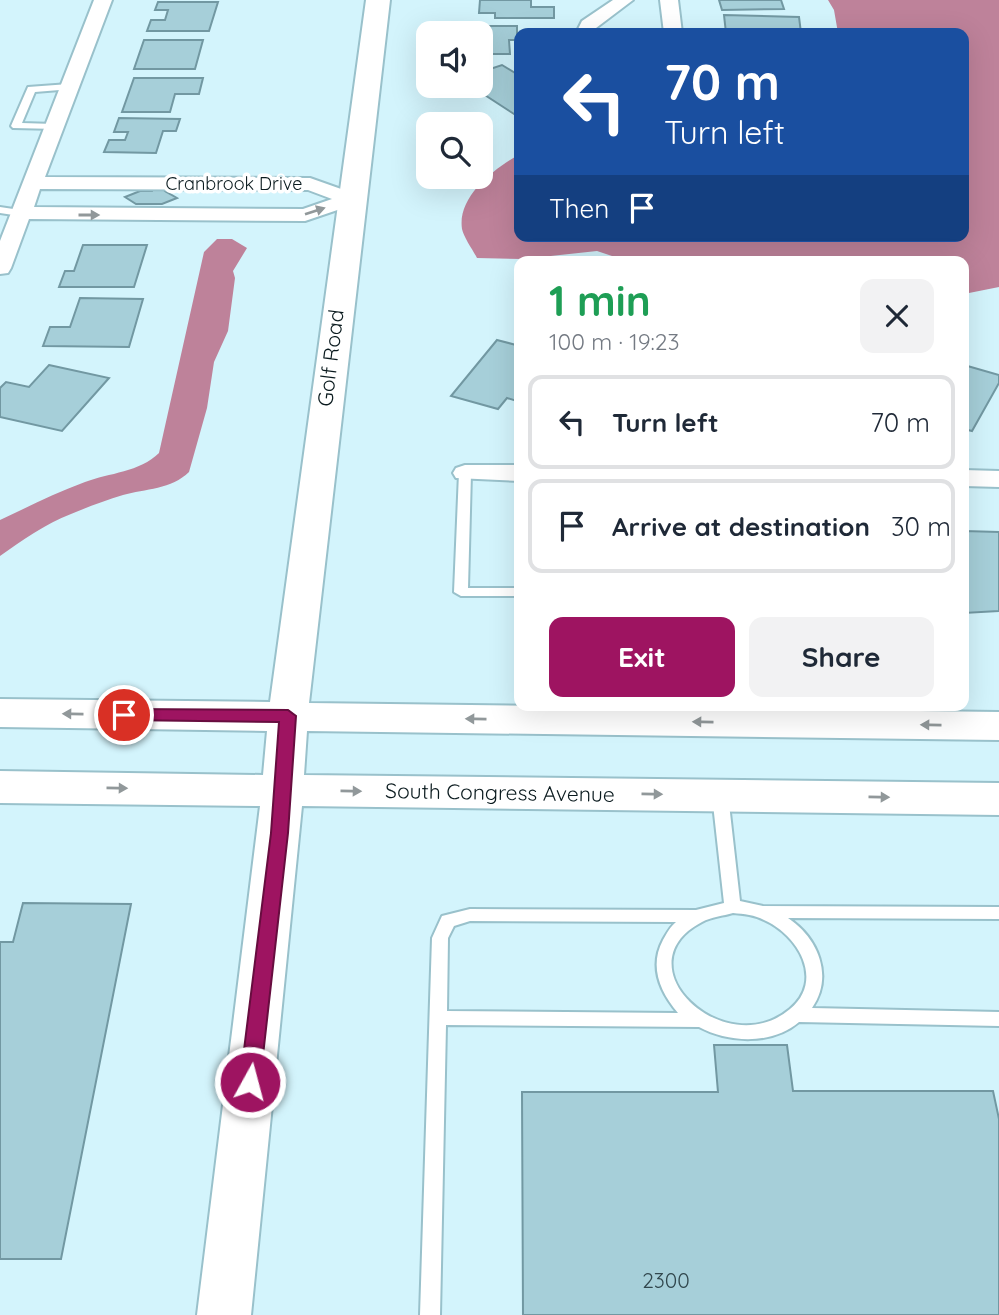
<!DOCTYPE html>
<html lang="en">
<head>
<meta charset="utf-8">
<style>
  :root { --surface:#fff; --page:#f2f2f3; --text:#1f2937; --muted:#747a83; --line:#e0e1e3; --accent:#9e1461 }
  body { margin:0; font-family:Quicksand,sans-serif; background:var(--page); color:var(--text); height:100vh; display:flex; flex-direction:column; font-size:26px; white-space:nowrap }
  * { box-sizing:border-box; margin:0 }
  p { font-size:23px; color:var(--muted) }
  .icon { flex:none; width:38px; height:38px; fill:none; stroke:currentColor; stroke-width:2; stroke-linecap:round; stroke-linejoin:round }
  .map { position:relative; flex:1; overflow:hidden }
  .side { position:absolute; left:514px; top:256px; width:455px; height:455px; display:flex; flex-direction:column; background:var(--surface); border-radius:14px; box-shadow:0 7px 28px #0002 }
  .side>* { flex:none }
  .banner { position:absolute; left:514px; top:28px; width:455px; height:214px; border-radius:14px; box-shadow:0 7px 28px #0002; background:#1a4fa0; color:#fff; overflow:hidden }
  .tools { position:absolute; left:416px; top:21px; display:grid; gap:14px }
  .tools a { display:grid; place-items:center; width:77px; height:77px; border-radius:14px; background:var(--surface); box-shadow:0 7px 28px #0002; font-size:35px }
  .pin { position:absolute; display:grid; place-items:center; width:60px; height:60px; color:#fff; margin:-30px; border:4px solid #fff; border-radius:50%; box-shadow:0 2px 7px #0007 }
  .me { position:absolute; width:77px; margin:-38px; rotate:7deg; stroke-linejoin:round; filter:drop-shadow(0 0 5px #0008) }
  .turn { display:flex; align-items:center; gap:24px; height:147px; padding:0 35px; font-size:32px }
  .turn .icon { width:91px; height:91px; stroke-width:2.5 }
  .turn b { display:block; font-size:49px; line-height:60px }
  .then { display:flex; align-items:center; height:66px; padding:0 35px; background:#0003; gap:14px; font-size:26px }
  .round { display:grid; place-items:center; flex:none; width:74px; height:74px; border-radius:14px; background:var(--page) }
  .summary { display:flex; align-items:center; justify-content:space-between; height:119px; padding:0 35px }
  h1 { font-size:42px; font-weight:800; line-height:52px; color:#1e9e55 }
  .button { display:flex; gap:14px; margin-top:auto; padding:14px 35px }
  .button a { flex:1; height:80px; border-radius:14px; background:var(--accent); color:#fff; font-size:28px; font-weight:800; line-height:80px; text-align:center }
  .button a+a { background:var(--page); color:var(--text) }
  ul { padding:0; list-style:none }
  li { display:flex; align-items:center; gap:21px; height:94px; margin:0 14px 10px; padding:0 21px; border:4px solid var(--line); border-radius:14px }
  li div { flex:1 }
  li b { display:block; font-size:26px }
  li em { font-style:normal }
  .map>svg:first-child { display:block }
  .water { fill:#be829a }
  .building { fill:#a6cfd9; stroke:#7298a2; stroke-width:2 }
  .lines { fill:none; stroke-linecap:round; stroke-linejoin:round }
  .lane-casing { stroke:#99c1cb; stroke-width:4 }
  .street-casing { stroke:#99c1cb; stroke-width:4 }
  .secondary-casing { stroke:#99c1cb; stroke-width:4 }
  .lane { fill:#fff; fill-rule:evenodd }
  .street { fill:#fff; fill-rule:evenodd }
  .secondary { fill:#fff; fill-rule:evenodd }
  .oneway { fill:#91989a }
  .route { fill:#9e1461; stroke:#670d3f; stroke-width:2 }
  .labels { text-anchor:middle; stroke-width:7; stroke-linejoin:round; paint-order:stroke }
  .far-street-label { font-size:18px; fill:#0a1a1e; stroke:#fff }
  .street-label { font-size:21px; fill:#0a1a1e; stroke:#fff }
  .near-number-label { font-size:21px; fill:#31474d }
</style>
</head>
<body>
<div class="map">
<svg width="999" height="1315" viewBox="0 0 999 1315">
  <rect width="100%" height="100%" fill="#d3f4fc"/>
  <path class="water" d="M828,0H999V287L964,294V261H627L597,251L523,259L477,258C473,250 464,238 462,229C457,196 495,168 520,154V236H964V33H838L834,10Z
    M217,239H232L247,248L233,271L235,278L228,331L214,362L207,408L189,472C172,489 145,489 123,495C106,500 88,507 71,514C45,524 23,540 0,556V520C28,507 55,493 85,482C109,473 140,472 159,453L204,252Z"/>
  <path class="building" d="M480,0H531V7H554V18H495V13H479Z
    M719,0H781L784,9L722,10Z
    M158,2H218L209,31H147L151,20H165L168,10H155Z
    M724,15L799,17L801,33H726Z
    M454,26H517V40H509L510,54H481V33H453Z
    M144,40H203L195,69H134Z
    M502,65L520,76V112L514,114L471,86H481V72Z
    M134,78H203L199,94H175L170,112H122Z
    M119,118L180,119L176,131H163L156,153L104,152L109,140H125L128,132H114Z
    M153,188L166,189L165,191L177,198L162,204H136L125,197L140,191H152Z
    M83,245H147L134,287H59L65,271H74Z
    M80,298L143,299L129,347L43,346L50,327H70Z
    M497,340L520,346V402L507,398L498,409L451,396Z
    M49,365L109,378L62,431L0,417V388L6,382L29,387Z
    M964,365L999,375V383L972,431L964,429Z
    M964,531L999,532V611L964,613Z
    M23,903L131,904L61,1259H0V942H13Z
    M714,1045H787L793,1091H993L999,1119V1315H523L522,1092H718Z"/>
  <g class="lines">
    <defs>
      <path id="lane" d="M69,84L74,87L72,89L35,92L22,123L54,124L57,125V129L13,128L11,126L28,87Z
        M0,207L20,210L25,213L20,216L0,213Z
        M465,469L471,473L468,588H520V596H461L454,592L459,473Z
        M720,789L725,791L728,795L740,901L763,906L999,907V919L788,918C818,938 834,976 812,1008L999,1012V1026L799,1022C772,1045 729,1043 699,1027L446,1025L440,1315H420L432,938L442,916L470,909L696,910L724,903L712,795L715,791ZM733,913C744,914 755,915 764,920C798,935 825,980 790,1009C725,1064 619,965 702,922C711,917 723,916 733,913ZM470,921L676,922C670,927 667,933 663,940C649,966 660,992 678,1013L447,1011L448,938L454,926Z"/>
      <path id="street" d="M94,0H112L45,177L310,178L358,195L361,199L358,203L305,221L29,219L11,268L8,273L0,274V241ZM40,189L308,190L332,199L303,209L34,207Z
        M613,0H633L596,28L594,33H576L582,21Z
        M660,0H678L682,33H664Z
        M465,465H520V481L456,478L453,473L456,468Z
        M964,470L999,471V487L964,486Z"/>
      <path id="secondary" d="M366,0H390L309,703L999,712V740L307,731L304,775L999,783V815L302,806L251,1315H197L260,806L0,803V771L263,775L267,731L0,727V699L270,702Z"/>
    </defs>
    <use href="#lane" class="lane-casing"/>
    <use href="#street" class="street-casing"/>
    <use href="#secondary" class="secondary-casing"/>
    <use href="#lane" class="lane"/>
    <use href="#street" class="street"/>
    <use href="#secondary" class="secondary"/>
  </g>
  <defs><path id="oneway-solid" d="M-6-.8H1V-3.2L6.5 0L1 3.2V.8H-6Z" transform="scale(1.75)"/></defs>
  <g class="oneway">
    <use href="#oneway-solid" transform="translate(315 211) rotate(-18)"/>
    <use href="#oneway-solid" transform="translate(89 215)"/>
    <use href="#oneway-solid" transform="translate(73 714) rotate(-179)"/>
    <use href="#oneway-solid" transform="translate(476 719) rotate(-179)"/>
    <use href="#oneway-solid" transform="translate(703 722) rotate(-179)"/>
    <use href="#oneway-solid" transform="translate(931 725) rotate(-179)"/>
    <use href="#oneway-solid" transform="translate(117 788) rotate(1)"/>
    <use href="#oneway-solid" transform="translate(351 791) rotate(1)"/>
    <use href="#oneway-solid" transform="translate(652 794) rotate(1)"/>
    <use href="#oneway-solid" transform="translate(879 797) rotate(1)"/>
  </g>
  <path class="route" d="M124,709L288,710L296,716L288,833L260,1082L257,1089L250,1091L243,1089L240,1082L271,833L279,722L124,720L116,715Z"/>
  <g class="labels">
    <g class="far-street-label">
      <text x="234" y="190">Cranbrook Drive</text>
    </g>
    <g class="street-label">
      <text transform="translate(331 358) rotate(-83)" y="7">Golf Road</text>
      <text transform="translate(500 793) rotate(1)" y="7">South Congress Avenue</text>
    </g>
    <g class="near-number-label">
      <text x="666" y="1288">2300</text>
    </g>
  </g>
</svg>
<div class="tools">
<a><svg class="icon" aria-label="sound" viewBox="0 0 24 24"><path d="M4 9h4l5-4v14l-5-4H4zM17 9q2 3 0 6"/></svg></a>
<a><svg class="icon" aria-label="search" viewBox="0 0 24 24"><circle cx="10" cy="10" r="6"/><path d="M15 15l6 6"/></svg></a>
</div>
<div class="pin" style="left:124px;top:715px;background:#d93025"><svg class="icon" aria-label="arrive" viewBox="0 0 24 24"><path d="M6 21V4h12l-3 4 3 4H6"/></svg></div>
<svg class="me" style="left:250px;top:1082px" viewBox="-20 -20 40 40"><circle r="17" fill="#9e1461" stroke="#fff" stroke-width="3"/><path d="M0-11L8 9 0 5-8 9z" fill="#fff"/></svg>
<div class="banner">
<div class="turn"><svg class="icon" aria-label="left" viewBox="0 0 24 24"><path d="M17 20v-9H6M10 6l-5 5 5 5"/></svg><div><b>70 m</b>Turn left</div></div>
<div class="then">Then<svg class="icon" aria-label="arrive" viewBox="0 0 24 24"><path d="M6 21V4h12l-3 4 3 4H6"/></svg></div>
</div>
<section class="side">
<div class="summary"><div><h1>1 min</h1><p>100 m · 19:23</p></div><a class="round"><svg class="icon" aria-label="close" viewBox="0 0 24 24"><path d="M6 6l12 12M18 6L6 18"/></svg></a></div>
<ul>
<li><svg class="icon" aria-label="left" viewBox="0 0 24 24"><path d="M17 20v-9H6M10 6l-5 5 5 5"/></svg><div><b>Turn left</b></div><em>70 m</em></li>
<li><svg class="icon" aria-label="arrive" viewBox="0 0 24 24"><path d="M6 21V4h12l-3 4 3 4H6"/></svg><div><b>Arrive at destination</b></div><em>30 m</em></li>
</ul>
<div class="button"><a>Exit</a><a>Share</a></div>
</section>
</div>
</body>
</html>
